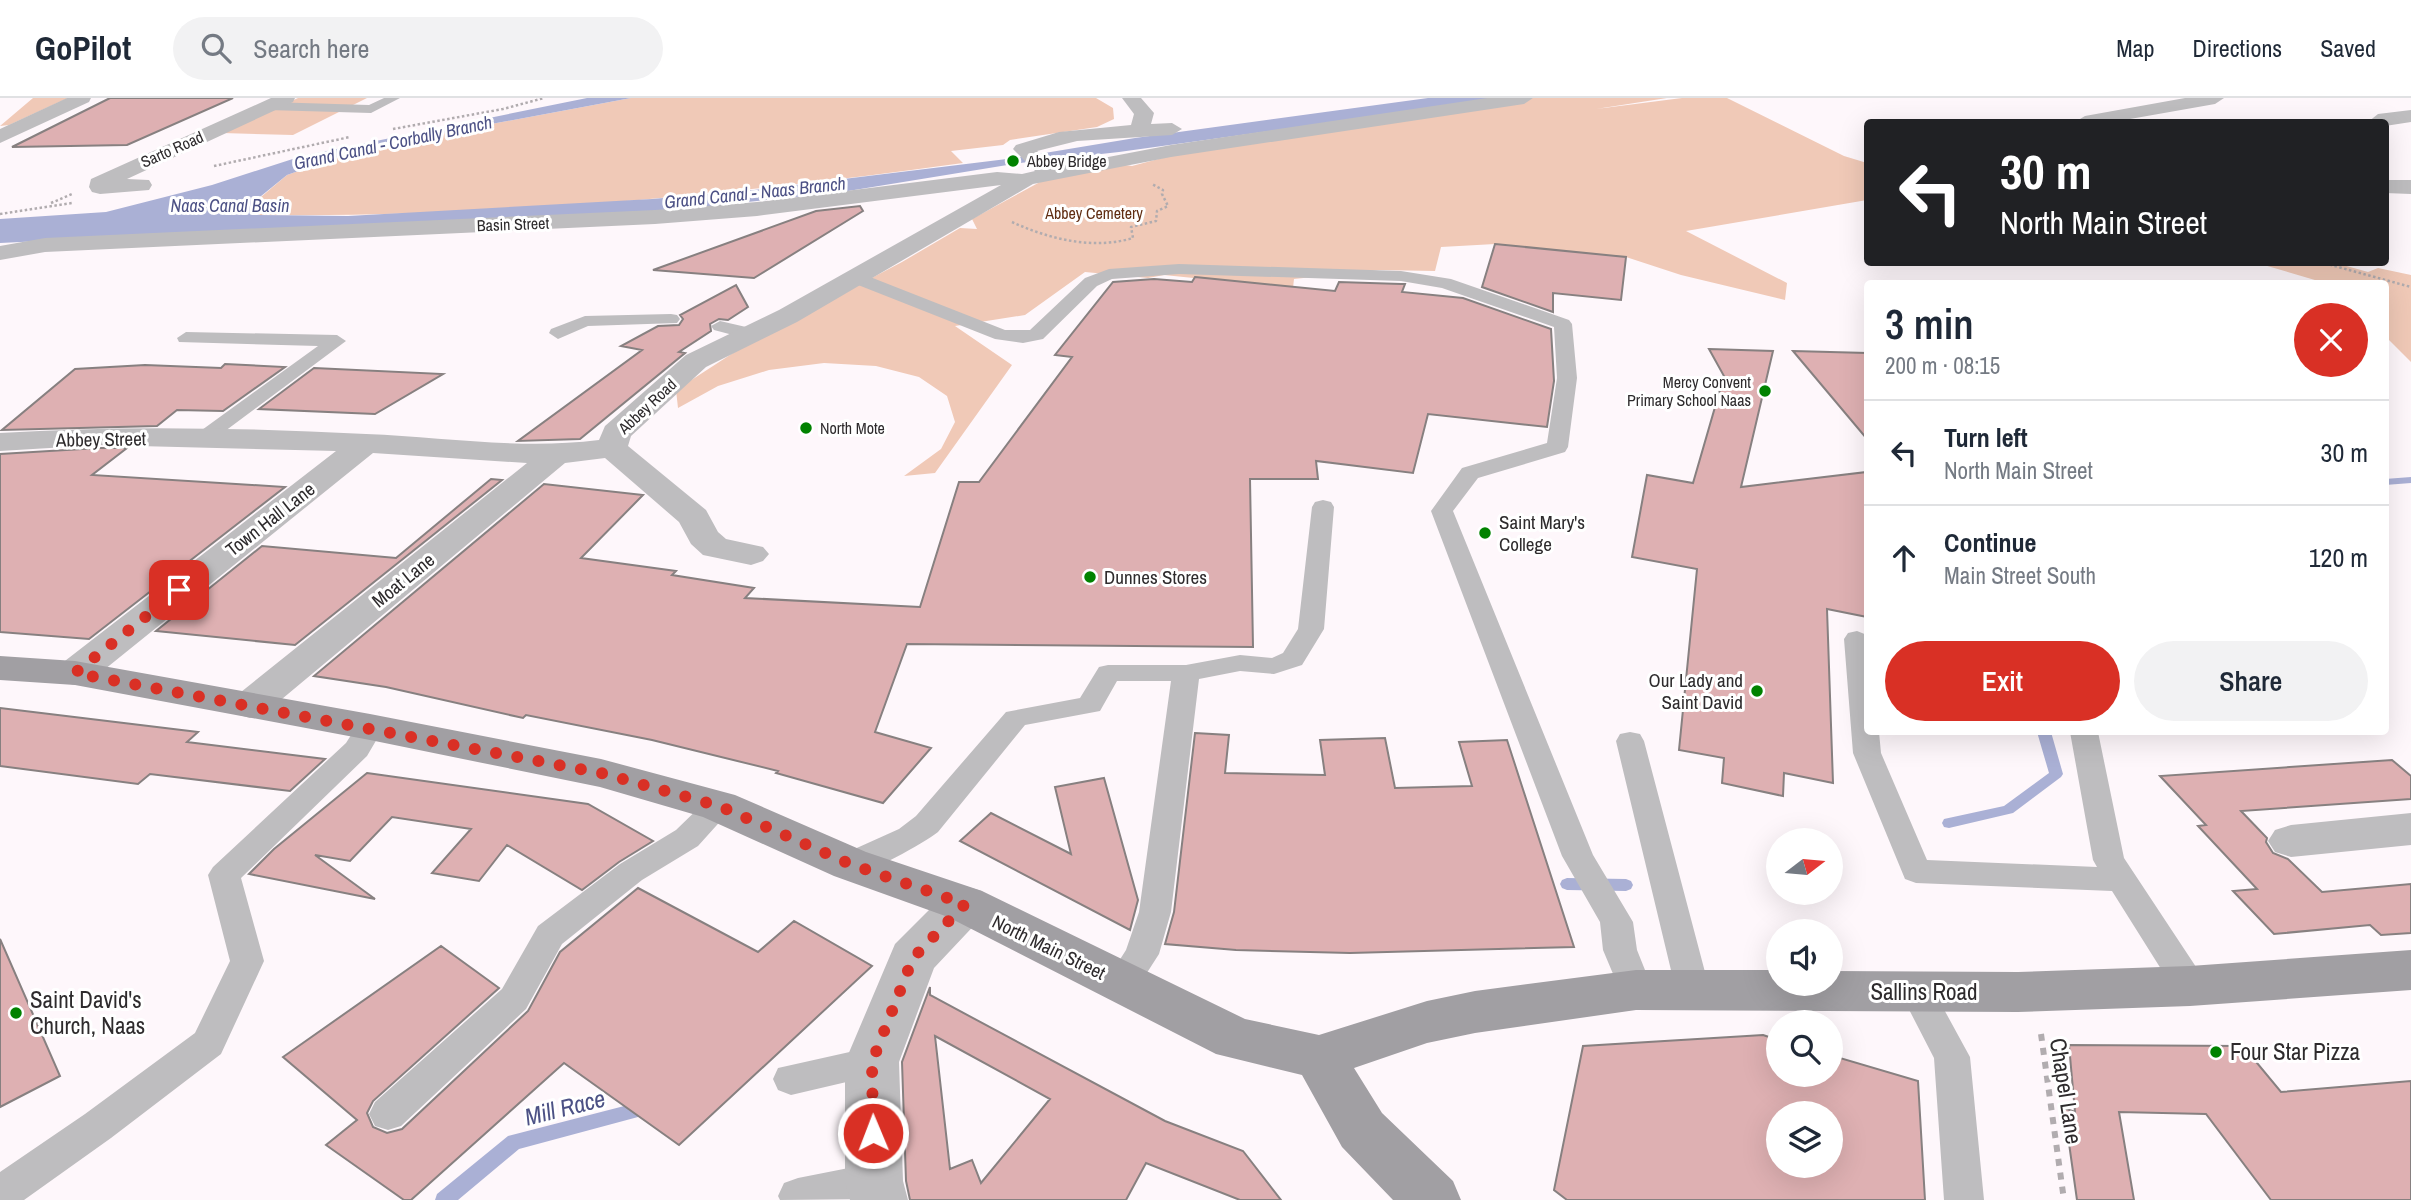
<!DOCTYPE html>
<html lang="en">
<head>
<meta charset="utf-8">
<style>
  :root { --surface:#fff; --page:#f2f2f3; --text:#1f2937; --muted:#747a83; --line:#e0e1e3; --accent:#d93025 }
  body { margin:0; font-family:"Archivo Narrow",sans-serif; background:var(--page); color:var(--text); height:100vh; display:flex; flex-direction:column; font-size:26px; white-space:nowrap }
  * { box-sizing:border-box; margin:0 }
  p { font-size:23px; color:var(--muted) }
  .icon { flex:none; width:38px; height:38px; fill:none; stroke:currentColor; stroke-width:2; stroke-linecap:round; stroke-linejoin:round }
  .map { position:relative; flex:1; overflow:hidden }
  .drawer { position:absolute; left:1864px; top:182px; width:525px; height:455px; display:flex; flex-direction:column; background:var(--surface); border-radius:7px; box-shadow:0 7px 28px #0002 }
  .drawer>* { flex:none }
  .guide { position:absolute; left:1864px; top:21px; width:525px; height:147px; border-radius:7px; box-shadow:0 7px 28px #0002; background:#202124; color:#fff; overflow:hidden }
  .needle { width:46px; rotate:74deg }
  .tools { position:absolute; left:1766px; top:730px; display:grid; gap:14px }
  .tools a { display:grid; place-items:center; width:77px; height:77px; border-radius:50%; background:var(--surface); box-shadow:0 7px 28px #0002; font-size:35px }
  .pin { position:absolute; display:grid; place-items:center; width:60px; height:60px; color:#fff; margin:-30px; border-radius:14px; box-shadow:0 4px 10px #0006 }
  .me { position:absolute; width:77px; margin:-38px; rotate:359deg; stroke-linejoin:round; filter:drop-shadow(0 0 5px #0008) }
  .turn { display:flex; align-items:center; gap:24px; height:147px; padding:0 21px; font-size:32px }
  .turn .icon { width:91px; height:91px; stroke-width:2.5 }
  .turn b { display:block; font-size:49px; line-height:60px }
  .round { display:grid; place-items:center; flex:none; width:74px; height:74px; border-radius:37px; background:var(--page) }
  .overview { display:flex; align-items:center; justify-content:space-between; height:119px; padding:0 21px }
  h1 { font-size:42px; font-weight:600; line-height:52px }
  .cta { display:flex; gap:14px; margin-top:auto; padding:14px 21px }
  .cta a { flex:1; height:80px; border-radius:42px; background:var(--accent); color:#fff; font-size:28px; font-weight:600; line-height:80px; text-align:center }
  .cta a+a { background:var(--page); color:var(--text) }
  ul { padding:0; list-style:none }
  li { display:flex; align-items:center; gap:21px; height:105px; padding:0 21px; border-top:2px solid var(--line) }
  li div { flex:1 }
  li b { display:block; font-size:26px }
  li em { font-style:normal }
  header { display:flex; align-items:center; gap:42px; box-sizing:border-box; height:98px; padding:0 35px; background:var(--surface); border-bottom:2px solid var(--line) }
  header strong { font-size:33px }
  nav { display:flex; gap:38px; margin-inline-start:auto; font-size:24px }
  .search { width:490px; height:63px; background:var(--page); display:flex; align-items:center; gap:18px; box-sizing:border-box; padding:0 24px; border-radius:38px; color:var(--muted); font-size:26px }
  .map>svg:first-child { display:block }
  .green { fill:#f0c9b7 }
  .water { fill:#aab0d5 }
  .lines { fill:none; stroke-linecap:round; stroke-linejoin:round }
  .stream { fill:#aab0d5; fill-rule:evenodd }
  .building { fill:#deb0b2; stroke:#878080; stroke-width:2; fill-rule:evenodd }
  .path-far1 { stroke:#b1acaf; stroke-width:2.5; stroke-dasharray:2.5 2.5; stroke-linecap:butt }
  .path { stroke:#b1acaf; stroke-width:6; stroke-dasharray:7 7; stroke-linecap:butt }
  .lane { fill:#bebdbf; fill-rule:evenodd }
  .street { fill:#bebdbf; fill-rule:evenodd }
  .secondary { fill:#a19fa3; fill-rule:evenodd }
  .route { stroke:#d93025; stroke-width:12; stroke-dasharray:0 21.6 }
  .poi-dot { fill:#018200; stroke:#fff; stroke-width:2.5 }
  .labels { text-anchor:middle; stroke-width:6; stroke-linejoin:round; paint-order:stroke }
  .far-street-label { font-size:16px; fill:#2e2b2d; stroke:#fff }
  .far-poi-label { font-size:16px; fill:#2e2b2d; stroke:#fff; text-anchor:start }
  .far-park-label { font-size:16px; fill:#602d12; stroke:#fff }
  .far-water-label { font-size:18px; font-style:italic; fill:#4c5185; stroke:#fff }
  .street-label { font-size:19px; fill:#2e2b2d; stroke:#fff }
  .poi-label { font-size:19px; fill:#2e2b2d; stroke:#fff; text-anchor:start }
  .near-street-label { font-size:23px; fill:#2e2b2d; stroke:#fff }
  .near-poi-label { font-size:23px; fill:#2e2b2d; stroke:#fff; text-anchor:start }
  .near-water-label { font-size:24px; font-style:italic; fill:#4c5185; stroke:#fff }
</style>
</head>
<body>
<header>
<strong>GoPilot</strong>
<div class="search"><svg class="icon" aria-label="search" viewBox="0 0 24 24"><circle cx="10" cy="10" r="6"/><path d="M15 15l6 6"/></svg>Search here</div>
<nav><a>Map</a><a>Directions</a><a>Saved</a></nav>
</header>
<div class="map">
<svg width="2411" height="1102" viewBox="0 0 2411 1102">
  <rect width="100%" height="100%" fill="#fef7fb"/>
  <path class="green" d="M33,0H68L9,27L0,28Z
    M298,0H367L293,37L222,35Z
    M631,0H1096L1113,10L1114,21L1097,29L1010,42L1003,47L951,53L963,65C732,97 492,120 259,117L255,104L287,77L338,59L400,43Z
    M1533,0H1667L1596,11L1682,0H1727L1844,58L1867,65V102L1686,133L1787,185L1785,202L1681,177L1626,159L1495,146L1441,149L1435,173L1379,172L1294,181L1293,190L1164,177L1148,180L1085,174L1025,217L955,228L1012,267L935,375L904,378L941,351L955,324L947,298L919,279L876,268L824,265L769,272L718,288L678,310L676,292L750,244L902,164L960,130L977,131L972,121L1051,78L1117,66L1132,68L1181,55L1172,49Z
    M2257,165H2336L2368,174L2378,170L2411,177V264L2385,238V186L2325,185Z"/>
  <path class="water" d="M587,0H631L400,43L338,59L287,77L255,103L259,117L348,118L652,101L754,92L1015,60L1135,40L1428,0H1509L1119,54L1020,65L842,94L673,112L0,145V121L106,114L212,87L302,58Z"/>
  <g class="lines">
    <path class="stream" d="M2411,379V385L2385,387V381Z
      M2037,634H2051L2063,676L2061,679L2013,715L1949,730L1944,729L1942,725L1944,721L2004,708L2049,675Z
      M1567,780L1626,781L1631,783L1633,787L1631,791L1626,793L1567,792L1562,790L1560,786L1562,782Z
      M632,1006L638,1009L641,1014L638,1019L519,1051L458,1102H435L437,1096L508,1038Z"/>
  </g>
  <path class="building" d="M110,0H233L127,47L12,49Z
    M860,108L863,113L754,180L653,172L816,113Z
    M1495,146L1626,159L1621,202L1553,195V214L1482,189Z
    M1195,179L1335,193L1339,184L1401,186H1405L1402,194L1463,200L1551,231L1554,283L1547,329L1428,316L1413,375L1316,363L1318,381H1250L1253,549L907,546L875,634L931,650L883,705L776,675L778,673L652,642L526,617L523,620L386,589L314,578L544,386L643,397L581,460L676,473L672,477L754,490L745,500L920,509L959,384H979L1072,259L1055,257L1113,184L1154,181L1192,184Z
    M736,187L748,209L728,222L719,221L710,226L711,233L679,254L685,255L580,341L518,343L642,252L621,248L658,228L679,227L683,221L680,217Z
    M1709,251L1773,253L1741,389L1867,374V519L1827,511L1833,685L1784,675L1783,698L1722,685L1724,660L1679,652L1697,471L1632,459L1647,377L1693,385L1724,278Z
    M1793,253L1867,255V341Z
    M225,266L285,269L223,313L177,312L157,328L2,332L75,271L145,267L221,270Z
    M314,270L443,276L375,316L259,311Z
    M99,350H127L92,377L285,389L89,541L0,534V356Z
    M491,381L502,382L295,547L156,533L262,448L396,460Z
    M0,610L198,634L187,644L325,661L290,693L150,676L138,686L0,668Z
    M1195,635L1229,637L1225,675L1325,677L1320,642L1385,640L1395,690L1472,688L1459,644L1507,642L1574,849L1350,855L1236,852L1165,846L1174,814Z
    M2392,662L2411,678V701L2241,713L2267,740L2266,744L2273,755L2288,761L2322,794L2411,786V835L2381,837L2370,827L2274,836L2233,793L2257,791L2198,728L2206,727L2160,678Z
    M367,675L588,706L653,743L619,764L582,792L507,747L479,783L432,775L471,731L392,719L350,763L315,757L375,801L249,776L274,751Z
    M1104,680L1138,802L1130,832L960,743L991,715L1071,756L1055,689Z
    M638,790L758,854L794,823L872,868L679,1047L564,965L411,1102H404L326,1047L357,1022L283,959L441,848L499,890L373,1003L367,1015L373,1029L387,1035L402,1031L528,913L560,854Z
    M0,841L60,978L0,1009Z
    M930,889V897L1165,1023L1243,1053L1281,1102H1240L1146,1065L1126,1102H910L906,1083L902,964ZM935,938L1050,1001L981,1085L972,1062L950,1071Z
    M1763,937L1778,942V976H1830V957L1918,983L1925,1102H1567L1554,1092L1583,948ZM1778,1015H1830V1068H1778Z
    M2069,947L2243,948L2281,994L2411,983V1102H2271L2206,1016L2119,1014L2134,1102H2077L2064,1010L2075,1014Z"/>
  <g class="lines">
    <path class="path-far1" d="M393,31L503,11L544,0
      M214,68L350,39
      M51,105L72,96
      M0,116L72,105
      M1012,124C1049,141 1093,152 1133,140L1131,129L1156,123L1157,113L1168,108L1162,96L1163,92L1152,86
      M2320,164L2411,189"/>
    <path class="path" d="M2041,936L2064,1102"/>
    <path class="lane" d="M384,0H400L371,15L268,12L262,8L268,4L369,7Z
      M1179,166L1401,173L1451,181L1569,222L1572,226L1577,280L1568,349L1565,354L1478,380L1453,413L1593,757L1633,824L1637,852L1653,892L1648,902L1636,906L1624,902L1603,852L1600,824L1562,758L1431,413L1462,370L1547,345L1557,280L1554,229L1442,190L1401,183L1179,176L1112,181L1097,188L1043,241L1023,245L995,241L848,183L845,179L848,175H860L1005,232H1030L1085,180L1109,171Z
      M671,216L677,217L680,221L677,225L588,228L558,241L549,235L551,231L585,218Z
      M720,223L759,232L761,236L752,242L714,232L711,228Z
      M186,234L337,237L346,243L209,345H195L191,341L195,337L318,248L179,244L177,240Z
      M1323,402L1331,404L1334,409L1324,531L1302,567L1274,576L1240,573L1199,581L1171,814L1159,856L1134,895L1122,899L1110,895L1105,885L1126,852L1139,814L1171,583H1117L1100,613L1025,627L938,734C924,745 866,778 849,777C846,777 842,775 839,774L834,766L839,758L899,731L916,718L1006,614L1080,600L1099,569L1108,567H1186L1240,557L1272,560L1283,555L1298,531L1312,409L1315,404Z
      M1857,533L1867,537V634H1879L1881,655L1927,762L2097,769L2093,762L2070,634H2098L2124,760L2202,878L2207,888L2202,898L2190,902L2178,898L2112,793L1916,785L1905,781L1853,655L1844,541L1848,535Z
      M370,620L380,623L384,629L367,658L241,780L264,863L221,956L111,1040L24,1102H0V1074L85,1016L195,935L230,863L208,777L213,769L346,645L360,623Z
      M1630,634L1640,636L1644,643L1710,893L1705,903L1693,907L1681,903L1676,893L1616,643L1620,636Z
      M719,698L730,701L734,708L698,748L642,782L562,846L526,911L401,1028L388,1032L375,1028L369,1016L375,1004L502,891L538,828L620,766L676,732L708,701Z
      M1917,880L1929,884L1970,959L1984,1102H1944L1934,960L1900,894L1905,884Z
      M872,949L885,953L890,964L885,975L791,997L778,992L773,981L778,970Z
      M874,1065L888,1070L894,1083L888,1096L874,1101L780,1102L778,1098L784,1085L798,1080Z"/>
    <path class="street" d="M67,0H91L89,4L0,45V31Z
      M271,0H295L293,4L127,81L149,82L152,87L149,92L100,96L92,94L89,89L91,81Z
      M1122,0H1141L1154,15L1151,26L1172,25L1182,31L1172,37L1077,43L1037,53L1056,69L1171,47L1487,0H1533L1524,6L1171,59L1033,86L797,224L706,269L631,338L628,348L706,412L718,434L726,441L763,449L769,456L763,463L751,467L703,457L691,446L679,424L605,360L565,365L264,616L250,620L236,616L230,607L236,598L527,365L373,355L89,584L75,587L61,584L55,575L61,566L336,353L99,347L0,353V335C122,327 244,330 366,336C443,339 521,352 599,342L605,328L686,257L779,212L1001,87L757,118L655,126L45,154L0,162V148L45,140L655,112L757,104L997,74L1022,76L1035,73L1013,51L1016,47L1059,34L1131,27L1134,16Z
      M2185,0H2224L2215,6L2113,24H2075L2085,18Z
      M2411,12V24L2385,28V24H2368L2378,16Z
      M2385,82H2411V96L2385,95Z
      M2411,715V747L2291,759L2275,754L2268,743L2275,732L2291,727Z
      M965,788L982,793L989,806L982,819L934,870L899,964L903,1083L908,1102H850L845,1083V964L895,846L948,793Z"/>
    <path class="secondary" d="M0,558L75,563L370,616L601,661L735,697L866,754L982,793L1245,921L1319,937L1427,903L1475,893L1636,872H1778V886H1830V873L2018,874L2190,868L2411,852V892L2190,908L2018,914L1636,912L1475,935L1427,945L1354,970L1382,1015L1453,1083L1461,1102H1393L1342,1049L1302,977L1216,956L948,819L834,778L703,719L600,689L370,642L75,587L0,582Z"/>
  </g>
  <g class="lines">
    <path class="route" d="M179,492L75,575L601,675L719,708L850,766L965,806L913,860L872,964L873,1035"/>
  </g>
  <g class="poi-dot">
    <circle cx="1013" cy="63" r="7"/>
    <circle cx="1765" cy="293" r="7"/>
    <circle cx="806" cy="330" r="7"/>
    <circle cx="1485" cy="435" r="7"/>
    <circle cx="1090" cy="479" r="7"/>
    <circle cx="1757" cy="593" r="7"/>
    <circle cx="16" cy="915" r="7"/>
    <circle cx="2216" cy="954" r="7"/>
  </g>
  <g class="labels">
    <g class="far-street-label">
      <text transform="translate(172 51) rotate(-24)" y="6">Sarto Road</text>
      <text transform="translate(513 126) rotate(-2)" y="6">Basin Street</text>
      <text transform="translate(647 308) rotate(-43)" y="6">Abbey Road</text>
    </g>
    <g class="far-poi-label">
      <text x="1027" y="69">Abbey Bridge</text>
      <text x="1751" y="290" text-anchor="end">Mercy Convent<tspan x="1751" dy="18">Primary School Naas</tspan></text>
      <text x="820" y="336">North Mote</text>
    </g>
    <g class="far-park-label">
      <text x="1094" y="121">Abbey Cemetery</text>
    </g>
    <g class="far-water-label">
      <text transform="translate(393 45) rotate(-12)" y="6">Grand Canal - Corbally Branch</text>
      <text transform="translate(755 95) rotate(-6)" y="6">Grand Canal - Naas Branch</text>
      <text x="230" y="114">Naas Canal Basin</text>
    </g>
    <g class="street-label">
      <text transform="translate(101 341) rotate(-1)" y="7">Abbey Street</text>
      <text transform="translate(270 421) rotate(-38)" y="7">Town Hall Lane</text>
      <text transform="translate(403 482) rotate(-39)" y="7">Moat Lane</text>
      <text transform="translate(1049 849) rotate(26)" y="7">North Main Street</text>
    </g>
    <g class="poi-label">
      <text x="1499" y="431">Saint Mary's<tspan x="1499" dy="22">College</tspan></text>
      <text x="1104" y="486">Dunnes Stores</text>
      <text x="1743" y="589" text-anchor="end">Our Lady and<tspan x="1743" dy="22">Saint David</tspan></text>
    </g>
    <g class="near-street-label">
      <text x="1924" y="902">Sallins Road</text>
      <text transform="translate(2066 993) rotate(81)" y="8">Chapel Lane</text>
    </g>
    <g class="near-poi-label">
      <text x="30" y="910">Saint David's<tspan x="30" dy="26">Church, Naas</tspan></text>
      <text x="2230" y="962">Four Star Pizza</text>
    </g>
    <g class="near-water-label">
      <text transform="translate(565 1010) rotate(-14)" y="8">Mill Race</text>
    </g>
  </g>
</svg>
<div class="tools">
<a><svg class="needle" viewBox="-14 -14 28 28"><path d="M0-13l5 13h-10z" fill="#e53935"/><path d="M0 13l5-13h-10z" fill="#747a83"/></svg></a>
<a><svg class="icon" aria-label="sound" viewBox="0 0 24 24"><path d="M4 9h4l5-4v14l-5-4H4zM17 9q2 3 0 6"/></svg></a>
<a><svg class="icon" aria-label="search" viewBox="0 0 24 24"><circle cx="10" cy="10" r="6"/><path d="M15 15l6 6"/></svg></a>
<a><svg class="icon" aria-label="layers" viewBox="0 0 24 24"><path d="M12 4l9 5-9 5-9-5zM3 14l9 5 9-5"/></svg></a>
</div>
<div class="pin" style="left:179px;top:492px;background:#d93025"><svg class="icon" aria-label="arrive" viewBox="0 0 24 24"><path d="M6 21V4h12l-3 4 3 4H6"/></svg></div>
<svg class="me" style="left:873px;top:1035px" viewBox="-20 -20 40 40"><circle r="17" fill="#d93025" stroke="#fff" stroke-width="3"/><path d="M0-11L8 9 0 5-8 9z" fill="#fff"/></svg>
<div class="guide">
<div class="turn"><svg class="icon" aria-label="left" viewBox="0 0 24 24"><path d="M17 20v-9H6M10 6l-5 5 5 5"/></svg><div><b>30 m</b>North Main Street</div></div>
</div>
<section class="drawer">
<div class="overview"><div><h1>3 min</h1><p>200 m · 08:15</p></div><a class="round" style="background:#d93025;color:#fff"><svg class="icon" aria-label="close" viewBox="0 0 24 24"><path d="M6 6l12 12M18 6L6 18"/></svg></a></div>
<ul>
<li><svg class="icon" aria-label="left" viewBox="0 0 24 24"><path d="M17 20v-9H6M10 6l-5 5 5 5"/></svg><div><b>Turn left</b><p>North Main Street</p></div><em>30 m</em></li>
<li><svg class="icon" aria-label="ahead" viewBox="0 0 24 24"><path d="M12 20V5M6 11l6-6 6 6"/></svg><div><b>Continue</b><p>Main Street South</p></div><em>120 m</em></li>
</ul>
<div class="cta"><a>Exit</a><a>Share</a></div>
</section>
</div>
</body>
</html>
